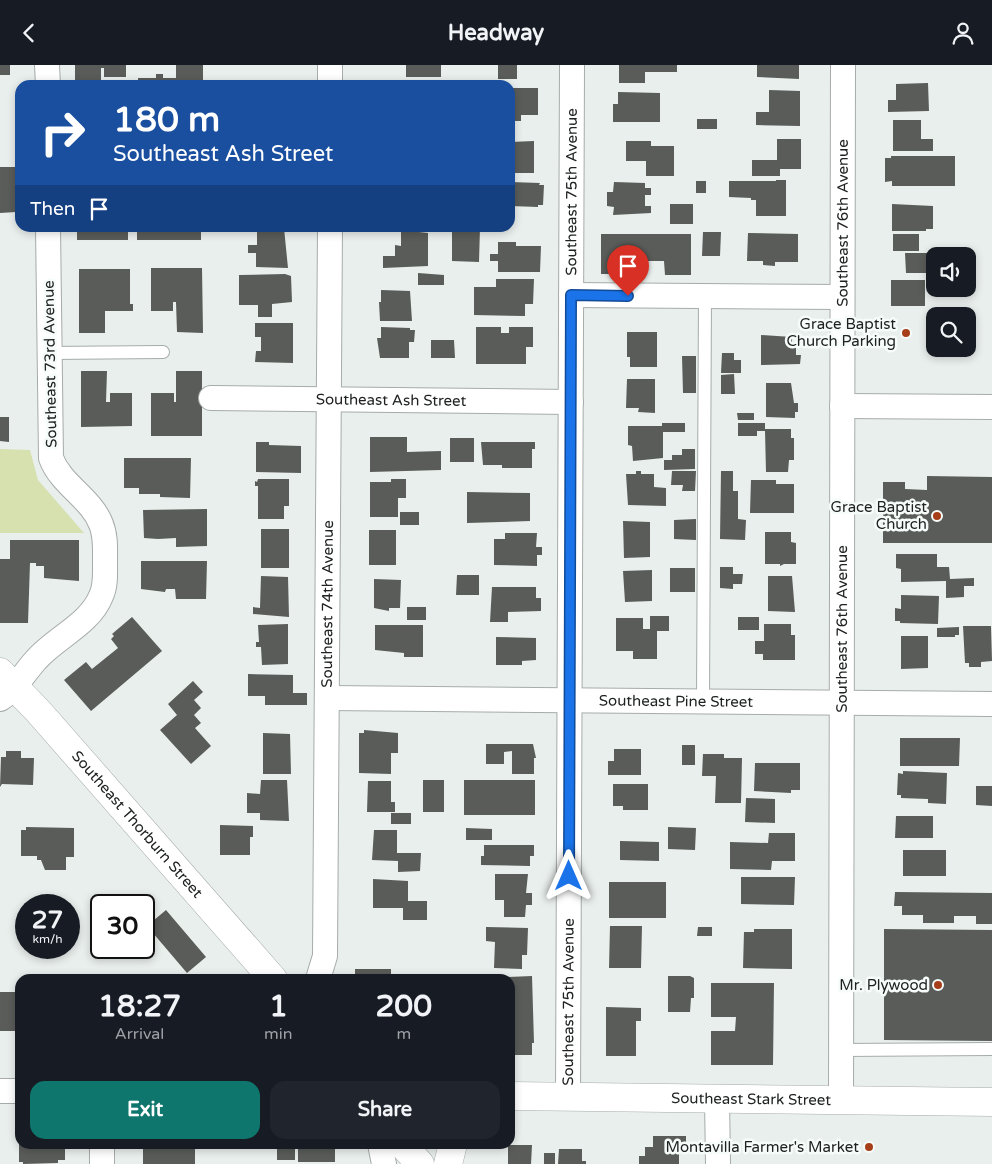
<!DOCTYPE html>
<html lang="en">
<head>
<meta charset="utf-8">
<style>
  :root { --surface:#171b24; --page:#20242c; --text:#f1f3f6; --muted:#9ea1a6; --accent:#0f766e }
  body { margin:0; font-family:"Varela Round",sans-serif; background:var(--page); color:var(--text); height:100vh; display:flex; flex-direction:column; font-size:19px; white-space:nowrap }
  * { box-sizing:border-box; margin:0 }
  p { font-size:16px; color:var(--muted) }
  .icon { flex:none; width:28px; height:28px; fill:none; stroke:currentColor; stroke-width:2; stroke-linecap:round; stroke-linejoin:round }
  .map { position:relative; flex:1; overflow:hidden }
  .panel { position:absolute; left:15px; top:909px; width:500px; height:175px; display:flex; flex-direction:column; background:var(--surface); border-radius:15px; box-shadow:0 2px 8px #0003 }
  .panel>* { flex:none }
  .hud { position:absolute; left:15px; top:15px; width:500px; height:152px; border-radius:15px; box-shadow:0 2px 8px #0003; background:#1a4fa0; color:#fff; overflow:hidden }
  .buttons { position:absolute; left:926px; top:182px; display:grid; gap:10px }
  .buttons a { display:grid; place-items:center; width:50px; height:50px; border-radius:10px; background:var(--surface); box-shadow:0 2px 8px #0003; font-size:25px }
  .speed { position:absolute; left:15px; top:829px; display:flex; gap:10px; font-size:25px; font-weight:700; text-align:center }
  .speed>* { display:grid; place-content:center; width:65px; height:65px; border-radius:50%; background:var(--surface); box-shadow:0 2px 8px #0003; line-height:1 }
  .speed small { font-size:12px; font-weight:400 }
  .speed .limit { border:2px solid #111; border-radius:8px; background:#fff; color:#111 }
  .pin { position:absolute; display:grid; place-items:center; width:42px; height:42px; color:#fff; margin:-51px -21px; border-radius:50% 50% 50% 0; rotate:-45deg; box-shadow:0 0 5px #0007 }
  .pin .icon { rotate:45deg }
  .me { position:absolute; width:55px; margin:-28px; rotate:0deg; stroke-linejoin:round; filter:drop-shadow(0 0 4px #0008) }
  .turn { display:flex; align-items:center; gap:18px; height:105px; padding:0 15px; font-size:22px }
  .turn .icon { width:65px; height:65px; stroke-width:2.5 }
  .turn b { display:block; font-size:35px; line-height:42px }
  .then { display:flex; align-items:center; height:48px; padding:0 15px; background:#0003; gap:10px; font-size:19px }
  .eta { display:flex; justify-content:space-evenly; align-items:center; height:85px; text-align:center }
  .eta b { font-size:30px; font-weight:700; line-height:35px }
  .primary-button { display:flex; gap:10px; margin-top:auto; padding:10px 15px }
  .primary-button a { flex:1; height:58px; border-radius:15px; background:var(--accent); color:#fff; font-size:20px; font-weight:700; line-height:58px; text-align:center }
  .primary-button a+a { background:var(--page); color:var(--text) }
  header { display:flex; justify-content:space-between; align-items:center; height:65px; padding:0 15px; background:var(--surface); font-size:22px; font-weight:700 }
  .map>svg:first-child { display:block }
  .green { fill:#d7e1b0 }
  .building { fill:#595c58 }
  .lines { fill:none; stroke-linecap:round; stroke-linejoin:round }
  .lane-casing { stroke:#a6acaa; stroke-width:14 }
  .street-casing { stroke:#a6acaa; stroke-width:26 }
  .secondary-casing { stroke:#a6acaa; stroke-width:29 }
  .lane { stroke:#fff; stroke-width:12 }
  .street { stroke:#fff; stroke-width:24 }
  .secondary { stroke:#fff; stroke-width:28 }
  .route-casing { stroke:#114b97; stroke-width:12 }
  .route { stroke:#1a73e8; stroke-width:9 }
  .poi-dot { fill:#a53e19; stroke:#f6fcfa; stroke-width:2 }
  .labels { text-anchor:middle; stroke-width:5; stroke-linejoin:round; paint-order:stroke }
  .street-label { font-size:15px; fill:#202222; stroke:#f6fcfa }
  .poi-label { font-size:15px; fill:#202222; stroke:#f6fcfa; text-anchor:end }
</style>
</head>
<body>
<header><svg class="icon" aria-label="back" viewBox="0 0 24 24"><path d="M15 5l-7 7 7 7"/></svg>Headway<svg class="icon" aria-label="person" viewBox="0 0 24 24"><circle cx="12" cy="8" r="4"/><path d="M4 21q1-7 8-7t8 7"/></svg></header>
<div class="map">
<svg width="992" height="1099" viewBox="0 0 992 1099">
  <rect width="100%" height="100%" fill="#e9efec"/>
  <path class="green" d="M0,384L30,385L38,415L84,468H0Z"/>
  <path class="building" d="M0,0H10V10H0Z
    M75,0H126V12H104V3H101V20H75Z
    M176,0H203V20H138V13H156V9H163V13H176Z
    M406,0H441V12H406Z
    M498,0H517V14H498Z
    M619,0H677V7H645V18H619Z
    M757,0H799V14L757,12Z
    M261,18H292V20H261Z
    M928,18L929,46L888,47V35H896V19Z
    M510,23H538V50H521V56H510Z
    M769,25L800,26V61L756,60V47H769Z
    M618,27L660,28V57H613V39H618Z
    M697,54H717V64H697Z
    M893,55H921V74H933V86H893Z
    M777,74H801V104H780V111H752V95H777Z
    M534,76V108H511L510,77Z
    M626,76H651V81H674V111H646V96H626Z
    M891,91H955V121H892V116L885,117V93H891Z
    M0,102H15V124H19L16,147L0,148Z
    M776,115H786V151H756V135H751V133L729,132V116H776Z
    M696,116H706V128H696Z
    M510,117L540,118L539,120H544L543,140H538V142L510,141Z
    M614,117L645,118V123H651V130H645V141H651V148L613,150L614,142L607,141V127H613Z
    M670,139H693V159H670Z
    M892,139L933,141V164H926V166H892Z
    M77,162H128V175H77Z
    M137,162H201V175H137Z
    M257,162L284,163L288,203L256,202V188H248V180H257Z
    M452,162L480,163L479,197L452,196Z
    M401,165L428,168V201L383,203V191H395V180L401,181Z
    M703,167H721L720,191H702Z
    M748,168L798,169V197H775V201L763,200V196H747Z
    M601,169H691V210H665L664,196H629V209H601Z
    M893,169H919V186H893Z
    M498,177H516V181H541L540,207H498V196H490V189H498Z
    M905,188H927L928,208H906Z
    M151,203H202L203,268L177,267L176,237H173V246H151Z
    M79,204H130V239H133V246H105V268H79Z
    M418,208L444,210V220H418Z
    M285,209L291,211L292,237L272,239V252H258V240H239V210Z
    M496,214H534L533,239H525V251L474,250V222H496Z
    M891,215H925V241H891Z
    M381,225L410,226L412,256H380L379,237H381Z
    M255,258H293V298L255,297L256,286H261V272H255Z
    M381,262L410,263V265H415L414,277H409V293H380L377,273H381Z
    M476,262H501V268H509V262H533V282H526V299H476Z
    M627,267H657V302H630V292H627Z
    M761,270L792,272V281L796,282V290H801L800,299L761,300Z
    M431,275H454L455,293H431Z
    M722,288H734V295H741V308H721Z
    M682,291H696V328H683Z
    M81,306H107L106,337H110V328H132V361L81,362Z
    M176,306H202V371H151V328H174V337H176Z
    M734,309L735,329H721V310Z
    M627,314H655V348L638,347L639,343H626Z
    M766,318H791L794,338H798V347H795V353L766,352Z
    M737,348H754V355H738Z
    M0,352H9V377L0,376Z
    M662,358H685V367H663V393L633,396L632,381L628,380V361H662Z
    M738,358H765V364H791V373H794V395H789L788,407H766L765,366H757V371H738Z
    M370,372H407V387L441,386V405L370,407Z
    M450,373H474V397H450Z
    M256,377H269V380L301,381V408L256,407Z
    M481,377H535V384H532V403H502V400H483Z
    M682,384H695V404L664,405V395H672V390H682Z
    M124,393H191L190,433L160,432V429H139V423H124Z
    M636,406H641V409H654V422L666,423V441L628,440L626,409H636Z
    M672,406H696L695,426H682L683,420H671Z
    M721,406H733V426H738V454L746,455L745,475L720,474Z
    M927,411L992,412V478H883V417H905V424L927,425Z
    M258,414H289V441H284V454H258V421H255V416L257,417Z
    M391,414H406V433H398V452H370V417H391Z
    M751,415H776V419H794V448H750Z
    M467,427L530,428V456L467,458Z
    M207,444V481L176,482V473L158,474L144,473L143,445Z
    M400,447H419V460H400Z
    M696,454V475L674,474V455Z
    M623,456L650,457V492L624,493Z
    M261,464H289V503H261Z
    M369,465H396V500H369Z
    M765,467H791V477L796,478V499H784L780,501V499H765Z
    M505,468H537L536,482H542V490H537V501L494,500V474H505Z
    M10,475H79V516L44,513V501H36V498H30L28,558H0V494H10Z
    M896,489H937V502H949L950,514L974,513V521H964V532L946,533V516L901,517V504L896,503Z
    M141,496H207L206,534H176L175,524H166L165,527L141,524Z
    M720,502H733V509H743L742,519H733V524L720,523Z
    M670,503H695V527H670Z
    M652,505V536L625,537L623,506Z
    M457,510H479V530H456Z
    M261,511L288,512L289,552L253,549V542L260,543Z
    M768,511H792L795,547L768,546Z
    M374,514L401,515L400,543H389V546L374,543Z
    M492,522H536V533H541V546L508,547V557H490Z
    M901,530L939,531L938,559L900,558V556H895V543L901,544Z
    M407,542H426V555H407Z
    M650,551H669V566H657V594H633V586H616V553H643V564H650Z
    M132,552L162,586L91,646L64,615L86,597L92,604L118,583L111,574L114,571L112,569Z
    M738,552H759V565H738Z
    M288,559V599L262,600L261,582H256V577H259L258,560Z
    M764,559H791V570H795V595H763V589H755V576H764Z
    M375,560H423V592H404V588L375,585Z
    M963,561H991L992,596L981,597V602H969V598H965Z
    M959,562V570H955V572H937V563Z
    M901,571H928V603L901,604Z
    M496,572L536,573V595L522,596V600H496Z
    M248,609L293,610V628H307V640H265V631H248Z
    M193,616L203,627L194,635L201,643L194,650L201,658L195,663L211,681L191,699L160,665L177,650L168,639Z
    M364,665L398,668V688H391V709L359,708V668H364Z
    M263,668L290,669L291,709H263Z
    M900,673H960L959,701H900Z
    M486,679H533L536,693H534V709H512V686L504,687V699H486Z
    M682,680H695V700H682Z
    M614,684H641V710H608V696H614Z
    M6,686H21V693H34L33,720L2,719L0,722L1,692H6Z
    M703,689H724V693H742L741,738H715L716,711H702Z
    M755,698H800V725H791V728L754,726Z
    M903,706L947,708L946,739L928,738V734L901,733V730H897L898,708L903,709Z
    M261,715H287L289,756L260,755V748H247V728L260,729Z
    M423,715H444V747H423Z
    M464,715H535V750H464Z
    M368,716H391V737H395V747H367Z
    M613,719H648V745H623V741H613Z
    M976,721H992V741L976,740Z
    M746,733L775,734V758L745,757Z
    M391,748H411V759H391Z
    M896,751H933V773H895Z
    M220,760L253,761V772H250V790H220Z
    M26,762L74,763V792H66V805H45L41,795H37V791H21V765H26Z
    M668,762L696,763L695,785L668,784Z
    M466,763L492,764V775H466Z
    M374,765H397V788H421L420,806L398,807V796L372,795Z
    M769,768H795V796H772L771,805L730,804V777L768,778Z
    M620,776L659,777V796L620,795Z
    M484,780H534V791H530V801L481,800V791H484Z
    M903,785H946V811H903Z
    M495,809H528L526,828H532V840H526L525,852H504V835H495Z
    M741,812H795L794,840L741,839Z
    M373,814L408,816V836H427V855H403V843H373Z
    M609,817H666V853H609Z
    M895,827L992,828V859H976V851H954V858H923V850H902V841H894Z
    M166,845L206,892L187,908L147,861Z
    M610,861H642L641,903H609Z
    M486,862L528,863L527,890H522V904L494,903L495,877L486,876Z
    M698,862H712V871H697Z
    M754,864H792V904L743,903L744,867H754Z
    M884,864L992,865V976L884,975Z
    M355,904H391V914H355Z
    M532,911L534,978H532V990H510V914H506V912Z
    M668,911H690L694,913V933H691L690,947H668Z
    M711,918H774L773,1000H711V966H735L736,952H711Z
    M0,927H20V966H0Z
    M606,942L641,943V956H636V991H606Z
    M653,1071H686V1087H679V1099H639V1091H645V1082H653Z
    M19,1079H65V1095H58V1098L23,1099V1097H19Z
    M143,1079H195V1099H143Z
    M277,1079H295V1095H277Z
    M298,1079H335V1097H298Z
    M508,1080H532L531,1099H508Z
    M559,1084H582V1096H586V1099H558Z
    M544,1088H555V1099H544Z"/>
  <g class="lines">
    <defs>
      <path id="lane" d="M49,288L163,287
        M703,636L705,231
        M841,985L992,984"/>
      <g id="street">
        <path d="M47,0L48,20"/>
        <path d="M330,0V20"/>
        <path d="M571,230L842,232"/>
        <path id="s1" d="M211,333L571,337"/>
        <path d="M842,341L992,342"/>
        <path id="s2" d="M328,633L992,639"/>
        <path d="M0,634C15,625 24,608 36,595C55,573 90,559 101,531C106,521 105,508 105,497C105,484 106,471 101,459C91,433 61,420 51,393L48,162"/>
        <path id="s3" d="M318,914L325,891L330,162"/>
        <path d="M0,1026H20"/>
        <path id="s4" d="M568,1033L572,0"/>
        <path d="M717,1034L718,1099"/>
        <path id="s5" d="M841,1036L843,0"/>
        <path d="M380,1079L384,1099"/>
        <path d="M102,1099V1079"/>
      </g>
      <g id="secondary">
        <path id="s6" d="M0,607L38,646L273,914"/>
        <path id="s7" d="M510,1031L992,1037"/>
        <path d="M402,1079L420,1099"/>
        <path d="M448,1099L453,1079"/>
      </g>
    </defs>
    <use href="#lane" class="lane-casing"/>
    <use href="#street" class="street-casing"/>
    <use href="#secondary" class="secondary-casing"/>
    <use href="#lane" class="lane"/>
    <use href="#street" class="street"/>
    <use href="#secondary" class="secondary"/>
  </g>
  <g class="lines">
    <defs>
      <path id="route" d="M569,811L571,230L628,231"/>
    </defs>
    <use href="#route" class="route-casing"/>
    <use href="#route" class="route"/>
  </g>
  <g class="poi-dot">
    <circle cx="906" cy="268" r="5"/>
    <circle cx="937" cy="451" r="5"/>
    <circle cx="938" cy="920" r="5"/>
    <circle cx="869" cy="1082" r="5"/>
  </g>
  <g class="labels">
    <g class="street-label">
      <text dy="5" stroke="none"><textPath href="#s4" startOffset="906">Southeast 75th Avenue</textPath></text>
      <text dy="5" stroke="none"><textPath href="#s5" startOffset="878">Southeast 76th Avenue</textPath></text>
      <text transform="translate(50 299) rotate(-91)" y="5">Southeast 73rd Avenue</text>
      <text dy="5" stroke="none"><textPath href="#s1" startOffset="180">Southeast Ash Street</textPath></text>
      <text dy="5" stroke="none"><textPath href="#s3" startOffset="376">Southeast 74th Avenue</textPath></text>
      <text dy="5" stroke="none"><textPath href="#s5" startOffset="472">Southeast 76th Avenue</textPath></text>
      <text dy="5" stroke="none"><textPath href="#s2" startOffset="348">Southeast Pine Street</textPath></text>
      <text dy="5" stroke="none"><textPath href="#s6" startOffset="205">Southeast Thorburn Street</textPath></text>
      <text dy="5" stroke="none"><textPath href="#s4" startOffset="96">Southeast 75th Avenue</textPath></text>
      <text dy="5" stroke="none"><textPath href="#s7" startOffset="241">Southeast Stark Street</textPath></text>
    </g>
    <g class="poi-label">
      <text x="896" y="264">Grace Baptist<tspan x="896" dy="17">Church Parking</tspan></text>
      <text x="927" y="447">Grace Baptist<tspan x="927" dy="17">Church</tspan></text>
      <text x="928" y="925">Mr. Plywood</text>
      <text x="859" y="1087">Montavilla Farmer's Market</text>
    </g>
  </g>
</svg>
<div class="buttons">
<a><svg class="icon" aria-label="sound" viewBox="0 0 24 24"><path d="M4 9h4l5-4v14l-5-4H4zM17 9q2 3 0 6"/></svg></a>
<a><svg class="icon" aria-label="search" viewBox="0 0 24 24"><circle cx="10" cy="10" r="6"/><path d="M15 15l6 6"/></svg></a>
</div>
<div class="speed"><div>27<small>km/h</small></div><div class="limit">30</div></div>
<div class="pin" style="left:628px;top:231px;background:#d93025"><svg class="icon" aria-label="arrive" viewBox="0 0 24 24"><path d="M6 21V4h12l-3 4 3 4H6"/></svg></div>
<svg class="me" style="left:569px;top:811px" viewBox="-20 -20 40 40"><path d="M0-17L14 15 0 8-14 15z" fill="#1a73e8" stroke="#fff" stroke-width="4"/></svg>
<div class="hud">
<div class="turn"><svg class="icon" aria-label="right" viewBox="0 0 24 24"><path d="M7 20v-9h11M14 6l5 5-5 5"/></svg><div><b>180 m</b>Southeast Ash Street</div></div>
<div class="then">Then<svg class="icon" aria-label="arrive" viewBox="0 0 24 24"><path d="M6 21V4h12l-3 4 3 4H6"/></svg></div>
</div>
<section class="panel">
<div class="eta">
<div><b>18:27</b><p>Arrival</p></div>
<div><b>1</b><p>min</p></div>
<div><b>200</b><p>m</p></div>
</div>
<div class="primary-button"><a>Exit</a><a>Share</a></div>
</section>
</div>
</body>
</html>
